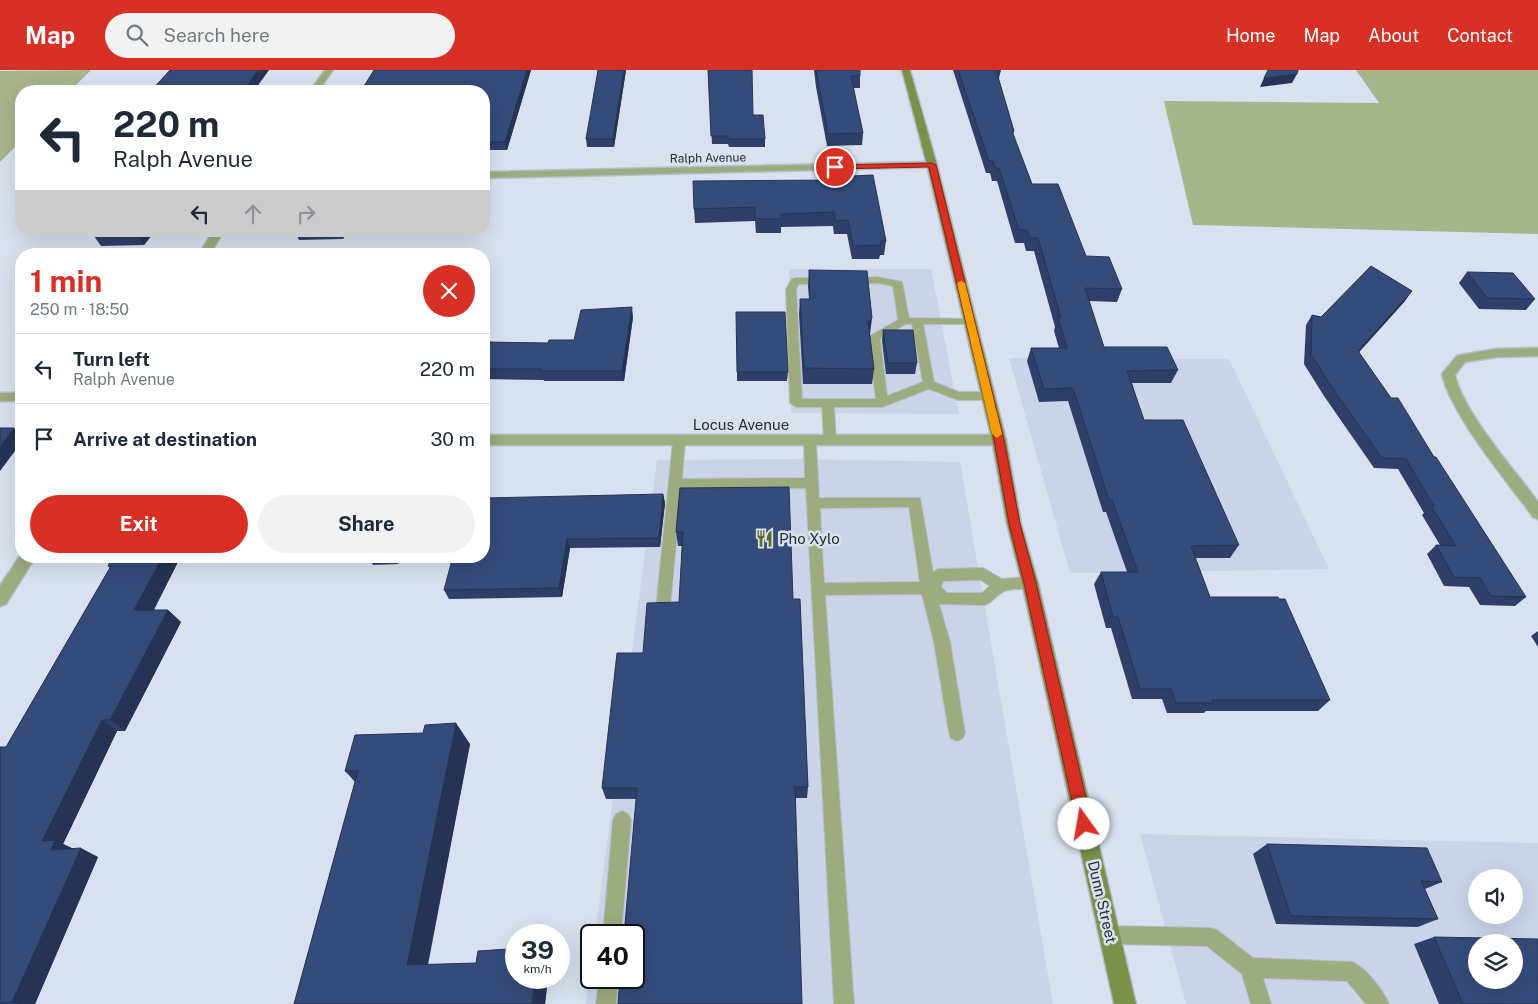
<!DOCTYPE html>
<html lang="en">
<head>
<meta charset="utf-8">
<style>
  :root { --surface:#fff; --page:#f2f2f3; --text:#1f2937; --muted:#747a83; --line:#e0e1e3; --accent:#d93025 }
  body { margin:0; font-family:"Public Sans",sans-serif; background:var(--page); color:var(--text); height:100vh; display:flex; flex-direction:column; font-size:19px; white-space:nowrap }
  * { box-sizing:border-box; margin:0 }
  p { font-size:16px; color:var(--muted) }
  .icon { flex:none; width:28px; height:28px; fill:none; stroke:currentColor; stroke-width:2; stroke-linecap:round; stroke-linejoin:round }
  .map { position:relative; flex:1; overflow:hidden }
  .side { position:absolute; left:15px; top:178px; width:475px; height:315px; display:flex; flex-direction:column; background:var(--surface); border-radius:20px; box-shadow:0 5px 20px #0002 }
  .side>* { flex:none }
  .hud { position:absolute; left:15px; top:15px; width:475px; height:152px; border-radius:20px; box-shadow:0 5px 20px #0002; background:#fff; color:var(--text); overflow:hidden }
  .buttons { position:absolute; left:1468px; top:799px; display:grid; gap:10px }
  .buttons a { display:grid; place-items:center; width:55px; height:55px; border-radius:50%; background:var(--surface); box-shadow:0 5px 20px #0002; font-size:25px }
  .speed { position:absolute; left:505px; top:854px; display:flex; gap:10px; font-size:25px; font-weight:700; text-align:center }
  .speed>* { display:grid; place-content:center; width:65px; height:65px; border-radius:50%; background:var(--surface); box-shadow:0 5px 20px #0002; line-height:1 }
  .speed small { font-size:12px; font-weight:400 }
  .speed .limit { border:2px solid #111; border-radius:8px; background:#fff; color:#111 }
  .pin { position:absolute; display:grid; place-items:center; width:42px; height:42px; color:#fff; margin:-21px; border:2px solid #fff; border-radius:50%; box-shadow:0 1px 5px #0007 }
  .me { position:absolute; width:55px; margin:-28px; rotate:347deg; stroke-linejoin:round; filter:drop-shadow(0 0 4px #0008) }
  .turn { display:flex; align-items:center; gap:18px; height:105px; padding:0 15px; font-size:22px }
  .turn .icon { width:65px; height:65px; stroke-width:2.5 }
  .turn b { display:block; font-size:35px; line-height:42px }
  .lanes { display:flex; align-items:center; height:48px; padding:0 15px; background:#0003; justify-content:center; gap:25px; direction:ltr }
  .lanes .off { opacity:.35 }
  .round { display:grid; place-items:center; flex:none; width:52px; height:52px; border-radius:26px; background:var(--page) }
  .headline { display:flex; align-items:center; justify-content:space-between; height:85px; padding:0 15px }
  h1 { font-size:30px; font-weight:700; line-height:38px; color:var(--accent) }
  .primary-button { display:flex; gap:10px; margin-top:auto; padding:10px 15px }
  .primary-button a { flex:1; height:58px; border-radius:30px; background:var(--accent); color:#fff; font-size:20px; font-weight:700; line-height:58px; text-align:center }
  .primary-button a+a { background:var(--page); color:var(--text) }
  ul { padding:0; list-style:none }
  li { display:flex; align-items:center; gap:15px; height:70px; padding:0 15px; border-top:1px solid var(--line) }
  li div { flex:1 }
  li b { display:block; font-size:19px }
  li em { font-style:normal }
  header { display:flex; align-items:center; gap:30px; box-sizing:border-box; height:70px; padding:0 25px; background:var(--accent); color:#fff }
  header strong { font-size:24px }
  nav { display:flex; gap:28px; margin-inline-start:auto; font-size:18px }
  .search { width:350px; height:45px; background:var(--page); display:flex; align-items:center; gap:12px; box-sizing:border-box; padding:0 18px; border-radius:28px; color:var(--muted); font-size:19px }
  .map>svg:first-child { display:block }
  .built { fill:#c9d4e9; fill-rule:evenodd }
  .green { fill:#a8b48b }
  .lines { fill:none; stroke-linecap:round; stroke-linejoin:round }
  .lane-casing { stroke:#b6bdca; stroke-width:2 }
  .street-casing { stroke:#b6bdca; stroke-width:3 }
  .secondary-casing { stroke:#b6bdca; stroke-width:3 }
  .lane { fill:#9dab7e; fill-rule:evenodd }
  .street { fill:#9dab7e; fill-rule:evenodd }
  .secondary { fill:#7d904a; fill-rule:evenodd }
  .wall { fill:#2e4069 }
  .shaded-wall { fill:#253455 }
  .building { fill:#354b7a; stroke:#253455; fill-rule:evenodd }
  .route { fill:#d93025; stroke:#8d1f18 }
  .slow { fill:#f59e0b }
  .labels { text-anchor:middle; stroke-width:5; stroke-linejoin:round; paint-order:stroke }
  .far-street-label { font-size:12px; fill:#292c31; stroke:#d9e1f0 }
  .street-label { font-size:15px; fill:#292c31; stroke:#d9e1f0 }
  .poi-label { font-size:15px; fill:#292c31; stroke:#d9e1f0; text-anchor:start }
</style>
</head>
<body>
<header>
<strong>Map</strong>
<div class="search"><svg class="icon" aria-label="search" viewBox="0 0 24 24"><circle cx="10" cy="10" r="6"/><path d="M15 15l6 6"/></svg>Search here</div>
<nav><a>Home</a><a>Map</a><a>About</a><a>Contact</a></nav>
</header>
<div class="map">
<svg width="1538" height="934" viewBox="0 0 1538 934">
  <rect width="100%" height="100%" fill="#d9e1f0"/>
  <path class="built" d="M789,199H931L959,344L791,343Z
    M1009,288L1229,289L1329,499L1070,503Z
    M798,389L960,392L1053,934H586L591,894V908H634V865H595L657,390Z
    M1140,764L1538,773V934H1186ZM1476,808H1514V845H1476ZM1476,872H1514V910H1476Z"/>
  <path class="green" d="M91,0L70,21H21V71L0,92V1Z
    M1356,0H1538V164L1193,155L1164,31L1379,33Z"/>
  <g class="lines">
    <defs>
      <path id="lane" d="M877,207L902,212L909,248L974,249L975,251L970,254H923L934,312L959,322H988L994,326L988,330H958L929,319L882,337H834L836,371L834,374H826L824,371L822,337H796L790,333L786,219L792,209L796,208H826L831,211L826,214H799L796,219L802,329H876L868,267L898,250L893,216L877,213L850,214L845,211L850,208ZM906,254H912L923,312L887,326L880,269Z
        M679,367L683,368L685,371L682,409L805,408L804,372L806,369H814L816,372L819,428H920L933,502L938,499L983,498L1002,509L1030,507L1035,509L1037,513L1035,517C1025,520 1015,518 1005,521C998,523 993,532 985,535L939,534L950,572L965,663L963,668L957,671L951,668L949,663L934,572L922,524L825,525L854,934H834L806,418L681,419L670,538L668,542L663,544L658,542L656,538L673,371L675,368ZM909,437L920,512L824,513L820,438ZM981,510L990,516L982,523H947L941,517L943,511Z
        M622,741L628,744L631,750L621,865H603L613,750L616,744Z
        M1110,856L1210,858L1217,860L1253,888L1352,892C1366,898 1383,920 1389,934H1366L1347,911L1263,908L1271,934H1251L1242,904L1207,876L1110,874L1103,872L1101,865L1103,858Z
        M599,908H618L616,934H596Z"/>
      <path id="street" d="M325,0H333L318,21H310Z
        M932,92L935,93V97L484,108V102Z
        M213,161H224L210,184H199Z
        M1538,278V286L1496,287L1465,292L1455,305C1463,342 1514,399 1538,432V449L1533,447C1507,411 1451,345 1442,304L1457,286L1461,285L1496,279Z
        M0,323H21V331H0Z
        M484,365H999L1004,367L1006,370L1004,373L999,375H484Z
        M21,484V486H36L6,534L0,536V516Z"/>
      <path id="secondary" d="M902,0H910L937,95L1006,370L1021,454L1038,513L1136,934H1114L1022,513L1007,454L992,370L927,95Z"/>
    </defs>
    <use href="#lane" class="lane-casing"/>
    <use href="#street" class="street-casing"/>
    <use href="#secondary" class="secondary-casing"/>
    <use href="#lane" class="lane"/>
    <use href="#street" class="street"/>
    <use href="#secondary" class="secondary"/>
  </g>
  <path class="wall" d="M374,0H531L507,80H484V21Z
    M626,0L614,77H587L586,69Z
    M708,0L753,45L765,69V77H729L728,74H712Z
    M814,0H860V18H853L863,63L862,75L827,76L816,17Z
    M953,0H1001L999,8H998L1014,61L1013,65L1032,114L1086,186L1122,219L1117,232L1089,231L1104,277L1178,300L1171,313H1132L1144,350L1239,475L1230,488H1195L1210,527L1330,630L1318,641H1206L1204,643H1167L1162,629H1132L1111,558H1106L1094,514L1101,502H1127L1106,442H1103L1068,331L1039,332L1027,291L1031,278H1059L1054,261L1055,257L1034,181H1026L1024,173H1015L997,111H992L990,103H986Z
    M829,107L886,171L884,185H880L879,189H852L847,164H834L833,156L781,157V163H756L755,151L695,153L694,139L829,110Z
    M155,161L144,175L101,176L94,166Z
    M296,161H408L407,164L345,165L343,169L299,170L295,162Z
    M809,200L870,264L874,299L872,314H803L799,244L800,229H809L808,216Z
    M1467,202L1535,229L1526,240L1479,239L1459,213Z
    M1405,231L1359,282L1391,328L1434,387L1526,527L1515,536L1480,535L1469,517L1444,516L1427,484L1436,475H1440L1422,445L1424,443L1398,399L1374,398L1324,326L1304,294L1306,255L1312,245L1321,247Z
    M633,247L624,311H544V310L484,309V272L548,273L574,270Z
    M883,260L917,293L915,304H886L882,271Z
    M737,302H788L787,311H737Z
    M680,418L793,529L808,717L807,728L606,729L602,718L643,583L679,532L682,476H678L676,462Z
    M663,424L665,433L660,477L570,478L562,527L449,529L444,520Z
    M181,486L154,540H168L181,552L125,661H117L63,774L72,778L98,787L35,934H0V677H6L110,498L108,496Z
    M367,486H401L398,494L373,495L369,488H368Z
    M1538,561V577L1531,566Z
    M470,674L428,895L516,908H548L545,934H294L355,712L345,701Z
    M1267,774L1442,812L1425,819L1438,849L1418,857L1276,854L1253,784Z
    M1434,867L1538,934H1439L1414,874Z"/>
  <path class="shaded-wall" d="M258,0H269L254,21H243Z
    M527,0H531L507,80L505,72Z
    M624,0H626L614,77L613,69Z
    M1297,4L1292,13L1260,17L1264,8Z
    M141,161H155L144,175L138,165Z
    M339,161H343L345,165L343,169Z
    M1412,221L1405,231L1351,291L1358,281Z
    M632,237L633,247L624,311L622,301Z
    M872,248L870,264L866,267L868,252Z
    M14,358L21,365V373L0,401V376Z
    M663,424L665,433L660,477L659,468Z
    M567,469L570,478L562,527L559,518Z
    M163,486H181L147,552L134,540Z
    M394,486H401L398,494Z
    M168,540L181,552L125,661L110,650Z
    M102,650L117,661L63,774L73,779L51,780L42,771Z
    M456,653L470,674L425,907L407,895Z
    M81,778L98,787L35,934H19L12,932Z
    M508,879L516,887V901L507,893Z
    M535,908H548L545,934H532Z"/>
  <path class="building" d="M170,0H258L243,21H151Z
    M374,0H527L505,72H484V21H361Z
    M598,0H624L613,69H586Z
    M708,0H752L753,45H763L765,69H728V66H711Z
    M816,0H860V6H851L863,63L828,64Z
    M958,0H996L1014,61H1012L1032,114H1058L1086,186L1109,187L1122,219L1085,218L1104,277H1167L1178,300L1127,301L1144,350H1183L1239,475L1191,476L1210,527H1278L1279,529H1285L1330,630H1212L1213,633H1176L1171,619H1140L1118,547H1113L1101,502H1138L1112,430H1109L1073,318L1044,319L1031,278H1067L1058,248H1061L1038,168H1030L1027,160H1019L999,98H995L993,91H989Z
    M1268,0H1298L1297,4L1264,8Z
    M873,105L886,171H880L881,175L853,176L848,150L835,151L834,142L781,144V149H755V137L694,139L693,111L830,110L829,107Z
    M98,161H141L138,165L94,166Z
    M296,161H335L295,162Z
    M1371,196L1412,221L1358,281L1391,328H1398L1434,387H1436L1526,527L1491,526L1480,508L1454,507L1436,475L1456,476L1431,436H1434L1406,389L1382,388L1331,316L1311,284L1312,245L1321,247Z
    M809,200L867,201L872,248L868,252L874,299L804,298L800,229H810Z
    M1467,202L1513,203L1535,229L1487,228Z
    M632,237L622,301H541L542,299H484V272L548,273L549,270H574L581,240Z
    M736,242H785L788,302H737Z
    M883,260H913L917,293H888Z
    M0,358H14L0,376Z
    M789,417L793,529H800L808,717H795L802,934H618L620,908H634V865H624L637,718H602L617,583H643L647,533L679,532L683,462H676L680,418Z
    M663,424L659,468L567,469L559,518L444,520L453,486H484V428Z
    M113,486H163L134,540H168L110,650H102L42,771L55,770L51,780L81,778L12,932L0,933V677H6L111,496H108Z
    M456,653L407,895L476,893L478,881L508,879L507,893L516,892V908H535L532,934H294L358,701H345L355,665L423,663L425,655Z
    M1267,774L1427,778L1442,812L1421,811L1438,849L1291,846Z
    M1434,867L1538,869V934H1463ZM1476,872H1514V910H1476Z"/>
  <path class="route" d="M932,93L936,95L1004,370L1020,454L1036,513L1092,754L1090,759L1084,761L1079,759L1077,754L1024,513L1009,454L994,370L929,97L835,99L831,97L835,95Z"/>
  <path class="slow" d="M961,211L965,213L1002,364L997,368L992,364L957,213Z"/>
  <defs>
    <symbol id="restaurant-bare" viewBox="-9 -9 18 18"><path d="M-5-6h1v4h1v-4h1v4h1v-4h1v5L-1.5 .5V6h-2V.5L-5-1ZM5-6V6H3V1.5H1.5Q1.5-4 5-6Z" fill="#5d701f" stroke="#d9e1f0" stroke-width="2.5" paint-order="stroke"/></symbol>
  </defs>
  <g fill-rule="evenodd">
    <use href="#restaurant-bare" x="752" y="456" width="25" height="25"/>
  </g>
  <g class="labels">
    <g class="far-street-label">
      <text transform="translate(708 88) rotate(-1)" y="4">Ralph Avenue</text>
    </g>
    <g class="street-label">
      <text x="741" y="360">Locus Avenue</text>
      <text transform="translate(1102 832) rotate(77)" y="5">Dunn Street</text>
    </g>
    <g class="poi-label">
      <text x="779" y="474">Pho Xylo</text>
    </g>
  </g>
</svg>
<div class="buttons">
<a><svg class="icon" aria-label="sound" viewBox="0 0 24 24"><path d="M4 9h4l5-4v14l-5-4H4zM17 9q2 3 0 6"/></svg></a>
<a><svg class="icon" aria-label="layers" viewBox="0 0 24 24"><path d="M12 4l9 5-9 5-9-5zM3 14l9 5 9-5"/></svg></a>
</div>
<div class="speed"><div>39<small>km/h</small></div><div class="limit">40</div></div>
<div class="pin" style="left:835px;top:97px;background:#d93025"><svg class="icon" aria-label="arrive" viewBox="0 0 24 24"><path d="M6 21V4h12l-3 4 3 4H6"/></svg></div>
<svg class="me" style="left:1084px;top:754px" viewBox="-20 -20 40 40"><circle r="19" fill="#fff"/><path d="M0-13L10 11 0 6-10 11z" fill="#d93025"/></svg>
<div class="hud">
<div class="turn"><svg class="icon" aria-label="left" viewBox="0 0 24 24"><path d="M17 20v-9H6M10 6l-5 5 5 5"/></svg><div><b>220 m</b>Ralph Avenue</div></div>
<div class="lanes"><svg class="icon" aria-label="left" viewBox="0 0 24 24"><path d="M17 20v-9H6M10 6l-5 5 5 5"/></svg><svg class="icon off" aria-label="ahead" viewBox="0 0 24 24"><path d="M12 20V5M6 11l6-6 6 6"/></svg><svg class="icon off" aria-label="right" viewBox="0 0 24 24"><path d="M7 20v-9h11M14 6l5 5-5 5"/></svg></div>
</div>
<section class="side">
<div class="headline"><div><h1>1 min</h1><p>250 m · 18:50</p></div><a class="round" style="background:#d93025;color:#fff"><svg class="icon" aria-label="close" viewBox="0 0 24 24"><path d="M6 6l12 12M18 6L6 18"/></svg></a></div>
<ul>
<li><svg class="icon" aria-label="left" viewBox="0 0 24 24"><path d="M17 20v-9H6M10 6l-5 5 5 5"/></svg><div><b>Turn left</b><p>Ralph Avenue</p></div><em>220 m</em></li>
<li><svg class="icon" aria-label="arrive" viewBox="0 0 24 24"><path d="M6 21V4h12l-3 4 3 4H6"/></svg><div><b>Arrive at destination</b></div><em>30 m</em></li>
</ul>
<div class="primary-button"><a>Exit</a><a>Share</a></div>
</section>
</div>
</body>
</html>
